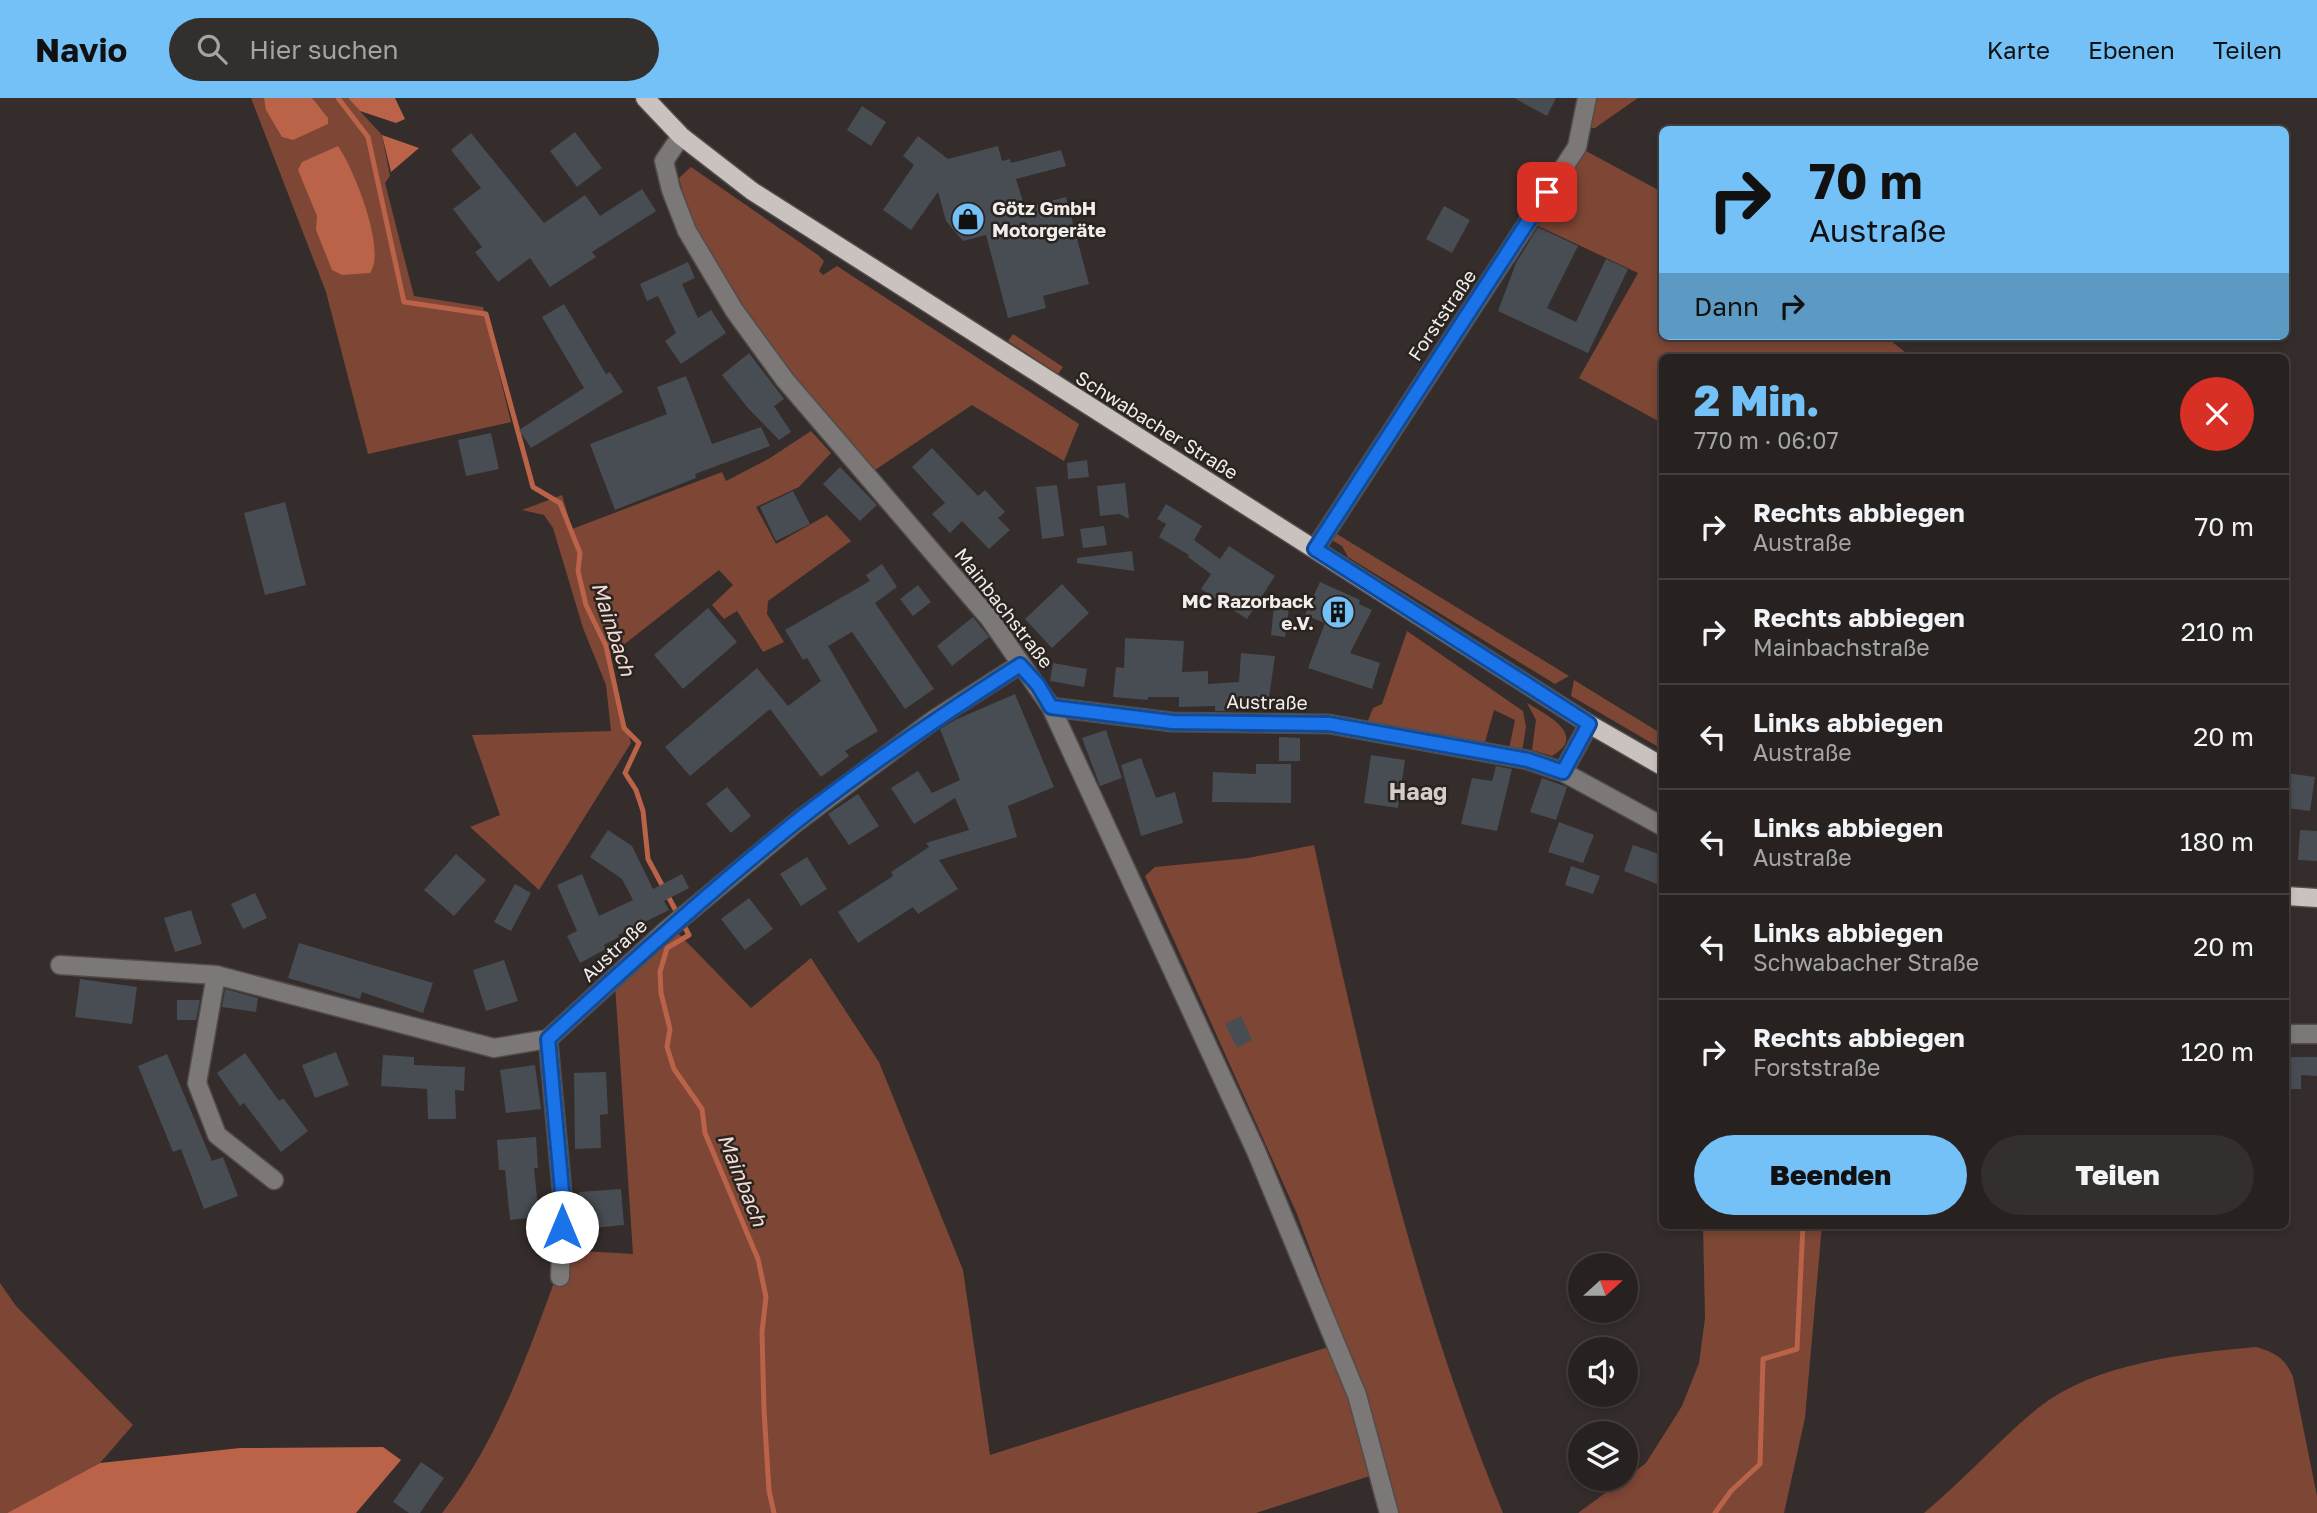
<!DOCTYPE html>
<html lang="de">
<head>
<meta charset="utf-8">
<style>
  :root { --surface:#272220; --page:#332f2d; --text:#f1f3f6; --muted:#a4a4a5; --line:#433f3e; --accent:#73c1f6 }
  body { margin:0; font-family:"Golos Text",sans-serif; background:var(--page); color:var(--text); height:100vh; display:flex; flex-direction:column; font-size:26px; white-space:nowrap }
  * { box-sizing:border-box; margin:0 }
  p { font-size:23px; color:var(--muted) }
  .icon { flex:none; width:38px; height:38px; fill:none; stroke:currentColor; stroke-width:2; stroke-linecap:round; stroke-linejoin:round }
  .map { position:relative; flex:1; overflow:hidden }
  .details { position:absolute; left:1659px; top:256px; width:630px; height:875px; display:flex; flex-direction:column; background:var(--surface); border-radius:10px; box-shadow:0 4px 10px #0003,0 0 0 2px var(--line) }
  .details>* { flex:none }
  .guide { position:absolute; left:1659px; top:28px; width:630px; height:214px; border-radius:10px; box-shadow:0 4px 10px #0003,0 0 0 2px var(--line); background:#73c1f6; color:#111; overflow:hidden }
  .needle { width:46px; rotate:69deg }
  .controls { position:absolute; left:1568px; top:1155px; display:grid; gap:14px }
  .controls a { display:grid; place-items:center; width:70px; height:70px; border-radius:50%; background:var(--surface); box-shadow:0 4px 10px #0003,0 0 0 2px var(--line); font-size:35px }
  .pin { position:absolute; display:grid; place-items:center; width:60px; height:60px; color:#fff; margin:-30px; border-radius:14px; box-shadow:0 4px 10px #0006 }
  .me { position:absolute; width:77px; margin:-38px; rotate:0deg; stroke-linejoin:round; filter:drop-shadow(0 0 5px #0008) }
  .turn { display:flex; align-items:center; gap:24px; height:147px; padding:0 35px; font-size:32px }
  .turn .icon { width:91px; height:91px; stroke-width:2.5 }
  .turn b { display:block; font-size:49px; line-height:60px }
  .then { display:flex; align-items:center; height:66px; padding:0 35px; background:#0003; gap:14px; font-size:26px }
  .round { display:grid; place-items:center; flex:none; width:74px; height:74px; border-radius:37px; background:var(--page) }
  .overview { display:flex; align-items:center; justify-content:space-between; height:119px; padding:0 35px }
  h1 { font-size:42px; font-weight:800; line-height:52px; color:var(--accent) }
  .cta { display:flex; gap:14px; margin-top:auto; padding:14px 35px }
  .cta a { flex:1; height:80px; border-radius:42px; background:var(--accent); color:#111; font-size:28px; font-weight:800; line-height:80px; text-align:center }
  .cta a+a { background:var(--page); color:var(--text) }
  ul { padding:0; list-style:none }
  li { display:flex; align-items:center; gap:21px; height:105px; padding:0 35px; border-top:2px solid var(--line) }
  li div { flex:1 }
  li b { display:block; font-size:26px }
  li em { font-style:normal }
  header { display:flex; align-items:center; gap:42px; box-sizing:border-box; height:98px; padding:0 35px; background:var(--accent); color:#111 }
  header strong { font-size:33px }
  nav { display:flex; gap:38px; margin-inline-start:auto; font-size:24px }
  .search { width:490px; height:63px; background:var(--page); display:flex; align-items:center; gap:18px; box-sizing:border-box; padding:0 24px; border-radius:38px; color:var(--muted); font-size:26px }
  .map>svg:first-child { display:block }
  .green { fill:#7d4635 }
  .water { fill:#ba6348 }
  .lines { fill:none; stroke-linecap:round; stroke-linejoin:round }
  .stream { stroke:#ba6348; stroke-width:5 }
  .building { fill:#474d52 }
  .minor-casing { stroke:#524c4a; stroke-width:21 }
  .major-casing { stroke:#524c4a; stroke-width:21 }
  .minor { stroke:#7c7877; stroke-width:18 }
  .major { stroke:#c9c2bf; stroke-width:18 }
  .route-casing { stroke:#114b97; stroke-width:18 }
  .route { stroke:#1a73e8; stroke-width:12 }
  .labels { text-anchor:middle; stroke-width:5; stroke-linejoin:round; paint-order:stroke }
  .poi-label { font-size:19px; font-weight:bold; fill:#f1edeb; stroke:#2a2421; text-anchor:start }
  .street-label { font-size:19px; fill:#f1edeb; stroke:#2a2421 }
  .water-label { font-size:21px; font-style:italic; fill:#f4dbd3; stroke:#2a2421 }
  .quarter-label { font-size:23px; font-weight:bold; fill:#d5ccc9; stroke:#2a2421 }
</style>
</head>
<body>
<header>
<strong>Navio</strong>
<div class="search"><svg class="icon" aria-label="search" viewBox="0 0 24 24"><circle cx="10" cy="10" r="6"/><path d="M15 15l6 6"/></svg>Hier suchen</div>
<nav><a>Karte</a><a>Ebenen</a><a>Teilen</a></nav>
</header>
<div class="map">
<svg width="2317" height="1415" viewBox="0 0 2317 1415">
  <rect width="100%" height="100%" fill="#342d2b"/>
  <path class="green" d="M251,0H348L382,37L390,78L385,85L414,198L483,209L511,324L368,356L326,194Z
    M1591,0H1638L1595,30H1587Z
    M1586,53L1662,94V238H1885L1911,259H1662V325L1579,280L1638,175L1534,126L1568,71Z
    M691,69L818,157L824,163L819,173L823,177L837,168L1079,326L1064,363L972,307L872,374C801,290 707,189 679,80Z
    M1013,236L1063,269L1058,276L1008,243Z
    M811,333L831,355L799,389L756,409L776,446L827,417L851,443L768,503L767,516L784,544L763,554L737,513L724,521L712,507L733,487L719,472L608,559L631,645L539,792L470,729L500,717L472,637L611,633L606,587L583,530L553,430L544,417L522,412L562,397L572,431L722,374L726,383L770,360Z
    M1332,433L1569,578L1555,586L1348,459L1342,448L1323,437Z
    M1407,533L1523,613L1526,629L1522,654L1509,651L1515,622L1494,612L1485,644L1367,625L1373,610L1382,606Z
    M1574,582L1662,636V651L1571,598Z
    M1527,605C1545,616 1589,637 1552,658L1532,652L1536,622Z
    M1314,747C1363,972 1414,1202 1503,1415H1395L1385,1373L1256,1415H442C502,1338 532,1243 566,1152L633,1156L615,887L677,834L751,910L811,860L879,964L963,1172L990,1357L1344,1244L1297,1116L1145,778L1155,769L1248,760Z
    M1703,1127H1822L1805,1320L1784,1415H1578L1646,1365L1682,1308L1699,1265L1705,1220Z
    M0,1185L16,1208L133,1327L100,1365L7,1415H0Z
    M2256,1249C2276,1255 2285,1260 2293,1279L2317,1398V1415H1924C1964,1382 1998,1343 2038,1310C2094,1265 2187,1255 2256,1249Z"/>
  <path class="water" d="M264,0H312L328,20V26L293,42L282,39L266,12Z
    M348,0H395L405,21L396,25L360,13Z
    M382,37L419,50L391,74Z
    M338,48C353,69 387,152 370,175L342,177L332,172L316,132L317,118L298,72L302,64Z
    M383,1349L401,1362L356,1415H7L100,1365L240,1350Z"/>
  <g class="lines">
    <path class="stream" d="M338,0L368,39L404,204L486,216L533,389L560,405L580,455L578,473L586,507L606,548L624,630L639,645L625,675L636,692L643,713L648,761L689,837L667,850L660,874L661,895L670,931L667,949L674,971L702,1011L705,1035L758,1161L766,1199L762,1234L764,1312L769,1393L774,1415
      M1715,1415L1731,1393L1760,1366L1763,1261L1797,1251L1803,1127"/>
  </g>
  <path class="building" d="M1514,0H1556L1547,18Z
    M862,8L886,24L871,48L847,32Z
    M575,34L602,70L577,89L550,53Z
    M471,35L544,125L585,97L600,118L642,91L656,113L592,154L596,159L550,189L530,160L498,184L475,154L482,149L453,111L481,90L451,52Z
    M918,38L948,61L998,48L1002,63L1010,61L1011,65L1061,52L1066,68L1016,81L1025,110L1066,99L1089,186L1043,198L1046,210L1008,220L986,137L963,143L946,123L938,94L911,132L883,112L914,67L903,58Z
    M1444,108L1470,122L1452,155L1426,141Z
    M1538,129L1578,148L1547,210L1576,224L1606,161L1628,171L1588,255L1498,213L1516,165Z
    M688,164L695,180L682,186L698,220L711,212L726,235L681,266L665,243L676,235L658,198L647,203L640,186Z
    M564,206L606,276L610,274L623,294L531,350L519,332L584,290L542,219Z
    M749,255L784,301L774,308L791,334L779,342L747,309L722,277Z
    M686,278L712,346L761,329L770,348L695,376L696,380L615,412L590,346L667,316L657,289Z
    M491,335L499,371L466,378L458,342Z
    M932,350L978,398L985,392L1005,414L998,420L1010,432L989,451L962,423L950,435L932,416L945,405L912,369Z
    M1087,362L1089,379L1068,381L1067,365Z
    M840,369L877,407L860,423L823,386Z
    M1125,385L1129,421L1119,416L1100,418L1097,388Z
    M1057,387L1064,438L1042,441L1036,389Z
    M793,393L810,426L776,443L760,409Z
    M285,404L306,487L265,497L244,415Z
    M1166,406L1202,428L1194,442L1220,461L1229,448L1275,478L1247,521L1201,491L1211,476L1188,459L1189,457L1159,439L1166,426L1157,421Z
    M1104,428L1107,447L1083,450L1080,431Z
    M1132,453L1134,473L1077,465V460Z
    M882,466L897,489L875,505L934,591L905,611L852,534L828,548L878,633L845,653L849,658L821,679L770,611L690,678L665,649L757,570L788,608L821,583L807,560L803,562L785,532L870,483L866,477Z
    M1320,484L1360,502L1359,506L1372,512L1350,555L1380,565L1372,591L1308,570L1325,525L1305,517Z
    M1062,486L1089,515L1052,550L1025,521Z
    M918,487L931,504L913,518L900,501Z
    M1274,508L1289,510L1285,539L1271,537Z
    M708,510L737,544L683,591L654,557Z
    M973,519L989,539L952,568L937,548Z
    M1125,540L1184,543L1182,574L1208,573V586L1239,584L1241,555L1275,558L1268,606L1230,600V613H1215V608L1179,609V599H1148V602L1113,599L1116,569L1124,570Z
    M1053,565L1087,571L1084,589L1050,583Z
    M1015,596L1054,689L1008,708L1017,739L939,762L958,791L918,816L913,809L858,845L838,814L893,778L891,774L929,749L926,745L969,732L955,700L914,726L891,690L918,673L932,695L960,682L940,631L955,622Z
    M1106,632L1122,680L1100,688L1082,640Z
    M1279,639L1300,640V663H1279Z
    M1371,657L1405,662L1398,710L1364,705Z
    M1141,660L1156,700L1175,694L1183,725L1141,738L1121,667Z
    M1256,666H1291V705L1212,704L1213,674L1256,676Z
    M1496,668L1512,671L1497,733L1461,726L1472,680L1492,683Z
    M2287,675L2315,679L2310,713L2286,710Z
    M1542,680L1567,689L1556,722L1530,714Z
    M727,689L751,718L731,735L706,706Z
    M858,696L879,728L849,747L828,716Z
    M1559,724L1594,737L1583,765L1548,754Z
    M608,732L632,748L653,791L682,776L689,790L664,803L669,812L618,837L619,839L604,847L606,851L580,865L567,838L577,833L557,787L582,776L599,818L633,802L622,781L590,759Z
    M2300,732L2317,733V763L2298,762Z
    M1633,747L1662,757V788L1624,773Z
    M456,756L486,782L454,818L424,792Z
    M807,759L827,791L801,808L780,776Z
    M1571,768L1600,778L1593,796L1565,787Z
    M515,786L531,795L511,833L494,824Z
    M255,795L267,820L243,831L231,806Z
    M749,800L773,831L745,852L721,821Z
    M191,812L202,846L175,854L164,820Z
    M299,845L433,885L423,915L362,894L360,901L288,880Z
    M504,862L518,903L486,913L473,872Z
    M80,881L137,889L132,926L75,919Z
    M225,891L258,900L256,914L222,909Z
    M177,902H200L196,922H177Z
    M1241,918L1252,942L1237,950L1225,926Z
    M336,954L349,987L315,1000L302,967Z
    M245,955L279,1003L283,1000L308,1033L281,1054L244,1005L240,1008L217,975Z
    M167,956L212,1063L223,1059L238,1098L204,1111L181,1051L173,1054L138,968Z
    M383,957L414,959V967L465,969L464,993L455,992L456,1021H428L427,991L381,988Z
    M2286,959H2317V978L2301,977V991H2286Z
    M535,967L541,1011L506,1015L500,972Z
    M606,974L608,1016L600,1017L601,1050L575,1051L574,975Z
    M536,1039L538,1070H534L539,1119L510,1122L505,1072H499L497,1042Z
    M621,1091L624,1127L582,1131L579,1094Z
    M421,1364L444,1380L420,1415H409L393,1404Z"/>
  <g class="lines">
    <defs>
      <path id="minor" d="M681,38L664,63L671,92L687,133L734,212L785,282L990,521L1051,609L1256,1053L1357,1297L1389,1415
        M1315,451L1577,49L1587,0
        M1051,609L1172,624L1329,626L1528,662L1563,674L1662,728
        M1563,674L1589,626
        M60,867L216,877L494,950L548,941L668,831L798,723L935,621L1019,567
        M216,877L197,985L217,1037L274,1082
        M2286,936H2317
        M548,941L563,1104L560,1179"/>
      <path id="major" d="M645,0L681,38L752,93L1589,626L1662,668
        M2286,798L2317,800"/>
    </defs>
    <use href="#minor" class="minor-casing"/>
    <use href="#major" class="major-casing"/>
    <use href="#minor" class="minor"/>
    <use href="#major" class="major"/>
  </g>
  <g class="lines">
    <defs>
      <path id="route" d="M562,1129L563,1104L548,941C629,866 711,792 797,723C868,667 943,616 1020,567L1038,587L1051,609L1172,624L1329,626L1528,662L1563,674L1589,626L1315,451L1547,94"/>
    </defs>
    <use href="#route" class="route-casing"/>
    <use href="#route" class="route"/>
  </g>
  <defs>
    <symbol id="shop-disc" viewBox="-11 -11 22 22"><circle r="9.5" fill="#73c1f6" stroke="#2a2421"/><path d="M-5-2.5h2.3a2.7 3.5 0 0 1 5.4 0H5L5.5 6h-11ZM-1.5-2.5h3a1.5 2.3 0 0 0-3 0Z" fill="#111"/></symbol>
    <symbol id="building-disc" viewBox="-11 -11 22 22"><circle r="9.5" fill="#73c1f6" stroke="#2a2421"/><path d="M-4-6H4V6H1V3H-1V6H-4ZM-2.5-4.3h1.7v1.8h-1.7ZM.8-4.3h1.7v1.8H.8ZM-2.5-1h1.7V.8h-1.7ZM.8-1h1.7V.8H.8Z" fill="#111"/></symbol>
  </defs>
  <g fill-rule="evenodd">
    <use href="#shop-disc" x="949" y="102" width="38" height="38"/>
    <use href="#building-disc" x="1319" y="495" width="38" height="38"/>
  </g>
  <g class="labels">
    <g class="poi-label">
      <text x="992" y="117">Götz GmbH<tspan x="992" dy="22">Motorgeräte</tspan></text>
      <text x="1314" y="510" text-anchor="end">MC Razorback<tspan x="1314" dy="22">e.V.</tspan></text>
    </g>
    <g class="street-label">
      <text transform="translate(1442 217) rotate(-56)" y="7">Forststraße</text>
      <text transform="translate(1157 327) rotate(32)" y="7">Schwabacher Straße</text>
      <text transform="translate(1004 510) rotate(52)" y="7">Mainbachstraße</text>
      <text transform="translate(1267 604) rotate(1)" y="7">Austraße</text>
      <text transform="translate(614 852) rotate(-43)" y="7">Austraße</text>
    </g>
    <g class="water-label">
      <text transform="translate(613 531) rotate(72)" y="7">Mainbach</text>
      <text transform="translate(742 1082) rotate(68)" y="7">Mainbach</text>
    </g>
    <g class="quarter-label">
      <text x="1418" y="702">Haag</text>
    </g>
  </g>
</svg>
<div class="controls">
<a><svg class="needle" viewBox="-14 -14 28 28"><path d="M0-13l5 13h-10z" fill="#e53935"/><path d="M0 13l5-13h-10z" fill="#a4a4a5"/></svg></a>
<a><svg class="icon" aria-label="sound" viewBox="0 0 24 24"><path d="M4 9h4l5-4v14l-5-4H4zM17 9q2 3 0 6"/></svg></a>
<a><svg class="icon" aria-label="layers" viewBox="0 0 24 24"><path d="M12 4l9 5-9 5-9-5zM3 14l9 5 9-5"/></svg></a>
</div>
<div class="pin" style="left:1547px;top:94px;background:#d93025"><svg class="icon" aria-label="arrive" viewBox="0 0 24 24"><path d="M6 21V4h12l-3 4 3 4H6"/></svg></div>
<svg class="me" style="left:562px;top:1129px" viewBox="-20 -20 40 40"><circle r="19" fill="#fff"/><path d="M0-13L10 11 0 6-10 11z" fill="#1a73e8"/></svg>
<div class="guide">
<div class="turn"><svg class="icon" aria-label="right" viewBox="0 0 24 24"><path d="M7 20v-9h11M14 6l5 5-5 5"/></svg><div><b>70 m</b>Austraße</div></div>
<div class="then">Dann<svg class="icon" aria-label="right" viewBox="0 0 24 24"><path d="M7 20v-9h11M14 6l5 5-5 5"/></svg></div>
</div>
<section class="details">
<div class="overview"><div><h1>2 Min.</h1><p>770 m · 06:07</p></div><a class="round" style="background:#d93025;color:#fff"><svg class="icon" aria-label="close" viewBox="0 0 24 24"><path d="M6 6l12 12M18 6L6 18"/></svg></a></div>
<ul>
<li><svg class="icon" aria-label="right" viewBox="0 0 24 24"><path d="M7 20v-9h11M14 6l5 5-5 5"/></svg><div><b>Rechts abbiegen</b><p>Austraße</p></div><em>70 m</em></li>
<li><svg class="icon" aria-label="right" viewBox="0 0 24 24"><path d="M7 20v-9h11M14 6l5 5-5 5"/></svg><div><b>Rechts abbiegen</b><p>Mainbachstraße</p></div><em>210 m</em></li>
<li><svg class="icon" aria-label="left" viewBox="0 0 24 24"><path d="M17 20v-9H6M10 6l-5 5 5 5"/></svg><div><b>Links abbiegen</b><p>Austraße</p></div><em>20 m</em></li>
<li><svg class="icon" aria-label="left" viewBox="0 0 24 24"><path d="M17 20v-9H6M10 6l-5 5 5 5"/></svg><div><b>Links abbiegen</b><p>Austraße</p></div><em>180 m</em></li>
<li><svg class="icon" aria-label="left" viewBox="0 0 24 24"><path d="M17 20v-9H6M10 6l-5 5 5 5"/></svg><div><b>Links abbiegen</b><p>Schwabacher Straße</p></div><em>20 m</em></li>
<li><svg class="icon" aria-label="right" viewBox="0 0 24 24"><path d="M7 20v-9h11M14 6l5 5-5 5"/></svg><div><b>Rechts abbiegen</b><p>Forststraße</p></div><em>120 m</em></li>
</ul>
<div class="cta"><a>Beenden</a><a>Teilen</a></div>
</section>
</div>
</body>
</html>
